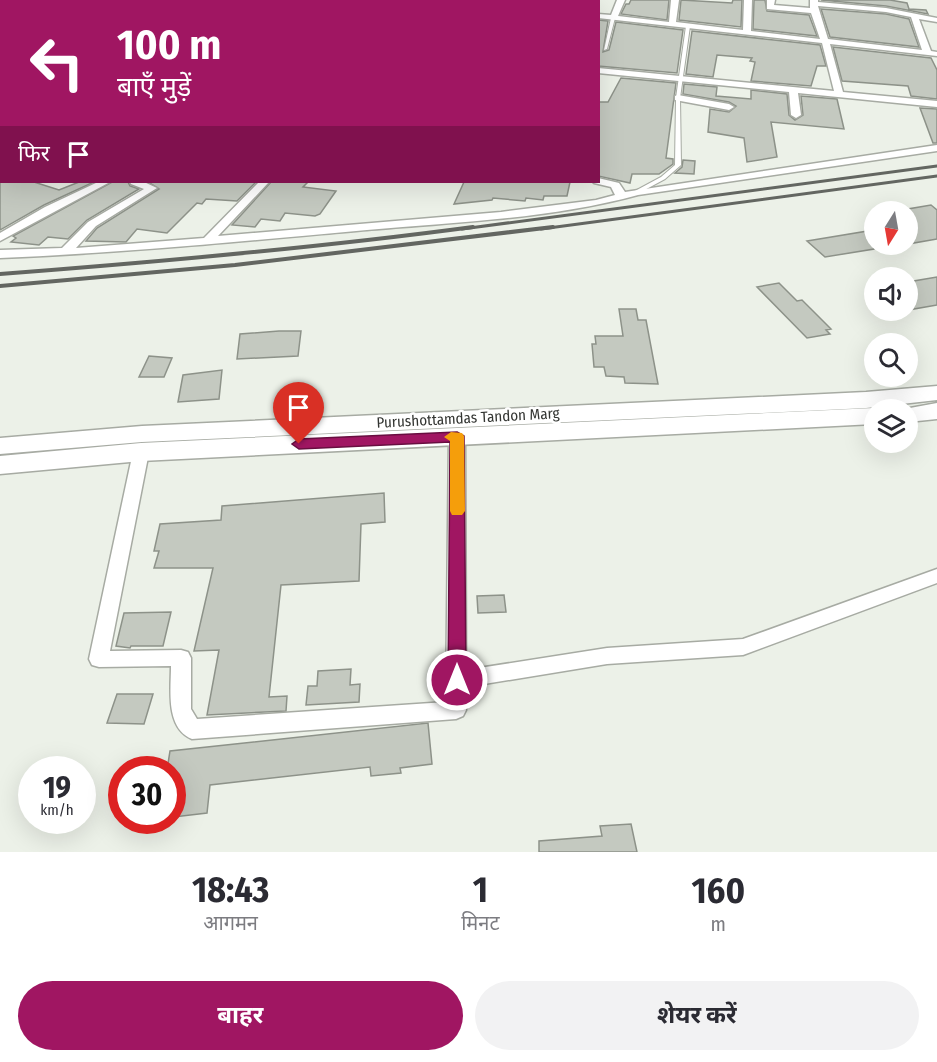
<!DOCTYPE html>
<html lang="hi">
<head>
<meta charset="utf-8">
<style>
  :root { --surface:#fff; --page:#f2f2f3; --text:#2b2b33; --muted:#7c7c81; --accent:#a01662 }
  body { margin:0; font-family:"Fira Sans Condensed","Noto Sans Devanagari",sans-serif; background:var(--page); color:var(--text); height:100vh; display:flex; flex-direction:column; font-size:22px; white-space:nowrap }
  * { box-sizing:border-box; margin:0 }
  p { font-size:20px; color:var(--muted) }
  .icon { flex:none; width:33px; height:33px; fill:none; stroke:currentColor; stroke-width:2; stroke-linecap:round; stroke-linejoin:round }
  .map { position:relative; height:852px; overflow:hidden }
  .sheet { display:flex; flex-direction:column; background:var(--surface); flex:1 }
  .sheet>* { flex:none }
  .banner { position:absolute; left:0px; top:0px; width:600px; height:183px; box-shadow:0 6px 24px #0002; background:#a01662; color:#fff; overflow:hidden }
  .needle { width:39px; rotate:191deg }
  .buttons { position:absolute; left:864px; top:201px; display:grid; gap:12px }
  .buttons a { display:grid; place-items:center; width:54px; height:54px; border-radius:50%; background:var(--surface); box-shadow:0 6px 24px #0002; font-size:30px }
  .speed { position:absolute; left:18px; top:756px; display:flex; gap:12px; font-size:30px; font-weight:700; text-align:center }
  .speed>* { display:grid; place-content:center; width:78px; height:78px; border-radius:50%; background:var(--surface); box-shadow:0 6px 24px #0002; line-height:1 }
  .speed small { font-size:15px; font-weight:400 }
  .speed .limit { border:9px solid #d22; background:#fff; color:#111 }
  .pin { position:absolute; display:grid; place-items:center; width:51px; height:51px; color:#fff; margin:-62px -26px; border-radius:50% 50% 50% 0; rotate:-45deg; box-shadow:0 0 6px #0007 }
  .pin .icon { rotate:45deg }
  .me { position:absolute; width:66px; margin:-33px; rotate:0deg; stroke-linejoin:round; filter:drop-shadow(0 0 4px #0008) }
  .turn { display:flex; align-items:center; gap:21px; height:126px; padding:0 18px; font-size:27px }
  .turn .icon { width:78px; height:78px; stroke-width:2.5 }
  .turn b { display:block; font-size:42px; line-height:51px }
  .then { display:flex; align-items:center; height:57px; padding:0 18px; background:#0003; gap:12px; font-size:22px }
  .eta { display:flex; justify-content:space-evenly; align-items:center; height:102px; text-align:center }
  .eta b { font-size:36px; font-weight:700; line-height:42px }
  .action { display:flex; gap:12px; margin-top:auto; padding:12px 18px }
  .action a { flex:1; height:69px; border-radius:36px; background:var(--accent); color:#fff; font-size:24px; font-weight:700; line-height:69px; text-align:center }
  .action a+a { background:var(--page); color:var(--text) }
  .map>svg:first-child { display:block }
  .building { fill:#c4c9c0; stroke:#8d9289; stroke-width:1.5 }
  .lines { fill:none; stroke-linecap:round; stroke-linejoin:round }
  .lane-casing { stroke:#a7aba3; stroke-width:2 }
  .street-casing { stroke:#a7aba3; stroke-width:3 }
  .secondary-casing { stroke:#a7aba3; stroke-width:3 }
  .primary-casing { stroke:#a7aba3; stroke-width:3 }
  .lane { fill:#fff; fill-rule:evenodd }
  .street { fill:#fff; fill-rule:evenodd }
  .secondary { fill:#fff; fill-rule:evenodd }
  .primary { fill:#fff; fill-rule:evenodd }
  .rail-far1 { stroke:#636661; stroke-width:3 }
  .rail { stroke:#636661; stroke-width:4 }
  .route { fill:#a01662; stroke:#680e40; stroke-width:1.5 }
  .slow { fill:#f59e0b }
  .labels { text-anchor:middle; stroke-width:5; stroke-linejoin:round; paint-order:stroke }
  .street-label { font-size:15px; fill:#333532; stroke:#fff }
</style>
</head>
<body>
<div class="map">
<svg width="937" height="852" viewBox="0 0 937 852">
  <rect width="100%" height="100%" fill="#ecf1e8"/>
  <path class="building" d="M631,0H669L667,20L621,14L626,4H629Z
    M681,0L732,3L733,0H742L741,27L679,20Z
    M754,0H765L767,11L809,15L817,36L753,29Z
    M821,0H890L907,3L909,9L926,10L928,14L886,6Z
    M821,9L886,14L909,19L919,47L830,37Z
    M598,20L608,21L603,52L609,50L616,22L683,30L677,73L598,66Z
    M692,31L820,45L826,66H817L811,86L751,81L755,62L750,61L752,58L717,55L713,77L686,74Z
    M833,47L931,58L937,70V99L911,96L908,86L842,81Z
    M621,78L676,83L666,158L673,159V164L659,174H632L630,183L598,176V102H608Z
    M684,84L717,87L716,96L751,99V90L787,94L789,115L795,120L803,115L801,96L837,99L844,129L771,122L777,157L747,162L744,138L708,132L710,109L729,112L736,106L729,102L683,94Z
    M920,108L937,109V143H933Z
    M683,160L695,161L694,174L675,173L682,167Z
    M0,182H34L59,190L79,182H94L44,205L0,230Z
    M112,182H128L130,186L139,189L87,220L68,239L48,237L39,245L11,242L16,238L13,236Z
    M148,182H256L237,201L206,199L202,204L197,203L167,233L137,229L126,242L86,241L97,228L159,189Z
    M271,182H308L303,187L336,191L320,214L315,216L285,213L280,221L261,219L255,227L232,225Z
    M464,182H570L567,196H544L543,200L526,198L525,201L493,198L492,200L454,204Z
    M931,205L937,210V239L908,244V209Z
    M874,230V249L825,257L807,241Z
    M937,277V305L908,310V282Z
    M779,283L797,301L802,300L831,329L826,330L830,334L807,338L757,287Z
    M619,309H636L638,320H646L658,384L625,383L624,377L606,376L604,367H594L592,344H596L595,336H623Z
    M279,331H301L298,356L237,359L240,334Z
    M149,356L172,358L164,377H139Z
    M222,370L219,399L178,402L183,375Z
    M384,493L385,522L361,524L359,581L281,585L269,697L287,696L286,711L207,715L219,650L194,651L213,568H154L159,551H154L160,524L221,520L222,506Z
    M504,595L506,612L478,613L477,596Z
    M171,612L163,646H131L130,648L116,646L124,613Z
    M351,669L350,685L360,684L359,702L306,705L308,686H317L318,671Z
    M117,694H153L144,724L107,723Z
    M428,723L432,764L400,768L401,773L371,776L370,767L210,785L207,813L174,817L178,789H172V770H167L170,751Z
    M631,824L637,852H539V841L602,836L600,826Z"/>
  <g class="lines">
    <defs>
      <path id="lane" d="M613,17L615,18L607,49L604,50L611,18Z
        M688,25L690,26L680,98L681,165L665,179L639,193H635V191L661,177L675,165L676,98L686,26Z"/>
      <path id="street" d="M2,0H11L2,2V4L0,2Z
        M94,0H102L93,2Z
        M448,0L468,2H450Z
        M548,0H556L548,2Z
        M617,0H625L618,16L669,22L671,0H679L676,22L743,30L744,0H752L751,31L820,39L811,13L767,9V0H775L774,5L810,8V0H818V2L886,8L937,18V22L919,19L931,51L937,52V56L830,44L843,92L937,101V107L798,93L801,115L796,118L791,115L789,92L598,73V68L834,91L822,43L598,18V14L611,15ZM818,6L886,12L911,17L922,50L828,39Z
        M0,81H2L0,87Z
        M678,95L729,104L734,107L729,110L675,100V96Z
        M2,124V130L0,131V125Z
        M937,145V151L638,195C550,219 458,222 367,230C245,241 123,253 0,258V250L62,248L88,222L144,189L131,184L130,182H144L157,188L96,226L76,248L204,238L259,182H269L218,236L501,212L596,200L615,195L611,187L594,183L593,182H598V178L619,183L625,192Z
        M98,182H110L0,241V233L45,207Z
        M457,431L465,436L466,670L607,648L743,639L937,569V583L743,655L607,664L466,687V710L463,716L456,719L192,739C165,728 171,689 171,666L99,667L92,665L89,659L133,452L136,448H146L149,452L110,651L181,650L188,652L191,658V709L197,719L446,702L449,436Z"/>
      <path id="secondary" d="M188,0H200L187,2Z
        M0,66H2V74H0Z"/>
      <path id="primary" d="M937,386V400L866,408L142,442L0,454V438L142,426L866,392Z
        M937,403V419L908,422V410H899Z
        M874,408L879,410H874V424L141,461L0,474V456L141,443Z"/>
    </defs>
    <use href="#lane" class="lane-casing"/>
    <use href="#street" class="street-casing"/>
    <use href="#secondary" class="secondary-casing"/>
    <use href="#primary" class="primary-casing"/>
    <use href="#lane" class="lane"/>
    <use href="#street" class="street"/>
    <use href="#secondary" class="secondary"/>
    <use href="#primary" class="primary"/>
    <path class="rail-far1" d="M462,229L937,166
      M541,229L937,176"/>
    <path class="rail" d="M0,274C158,262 316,248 473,227
      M0,286L235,265L553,227"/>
  </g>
  <path class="route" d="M457,432L464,436L466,680L463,685L457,688L451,685L448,680L450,442L299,449L292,444L299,439Z"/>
  <path class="slow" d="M451,432L462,433L464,436L465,511L462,515H452L450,511V441L444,437Z"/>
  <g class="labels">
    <g class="street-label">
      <text transform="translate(468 418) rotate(-3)" y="5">Purushottamdas Tandon Marg</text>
    </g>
  </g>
</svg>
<div class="buttons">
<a><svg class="needle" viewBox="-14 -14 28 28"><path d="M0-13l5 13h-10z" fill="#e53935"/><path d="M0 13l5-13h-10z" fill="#7c7c81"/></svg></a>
<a><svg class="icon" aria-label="sound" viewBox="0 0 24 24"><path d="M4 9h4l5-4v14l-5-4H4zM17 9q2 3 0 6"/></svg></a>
<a><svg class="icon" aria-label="search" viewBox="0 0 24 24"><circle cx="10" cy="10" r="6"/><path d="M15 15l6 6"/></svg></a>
<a><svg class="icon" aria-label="layers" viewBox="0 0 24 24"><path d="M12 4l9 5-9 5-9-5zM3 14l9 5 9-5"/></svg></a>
</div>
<div class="speed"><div>19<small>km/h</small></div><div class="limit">30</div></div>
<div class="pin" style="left:299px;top:444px;background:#d93025"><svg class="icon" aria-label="arrive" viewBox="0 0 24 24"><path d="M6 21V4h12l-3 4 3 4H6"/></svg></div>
<svg class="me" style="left:457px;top:680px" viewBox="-20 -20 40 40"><circle r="17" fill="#a01662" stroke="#fff" stroke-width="3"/><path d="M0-11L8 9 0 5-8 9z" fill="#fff"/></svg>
<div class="banner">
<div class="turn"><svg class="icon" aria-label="left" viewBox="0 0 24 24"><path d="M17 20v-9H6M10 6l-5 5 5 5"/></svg><div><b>100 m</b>बाएँ मुड़ें</div></div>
<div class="then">फिर<svg class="icon" aria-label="arrive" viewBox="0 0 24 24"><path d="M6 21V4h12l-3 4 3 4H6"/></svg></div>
</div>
</div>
<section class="sheet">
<div class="eta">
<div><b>18:43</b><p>आगमन</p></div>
<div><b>1</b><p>मिनट</p></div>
<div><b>160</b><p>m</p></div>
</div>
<div class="action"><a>बाहर</a><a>शेयर करें</a></div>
</section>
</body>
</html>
